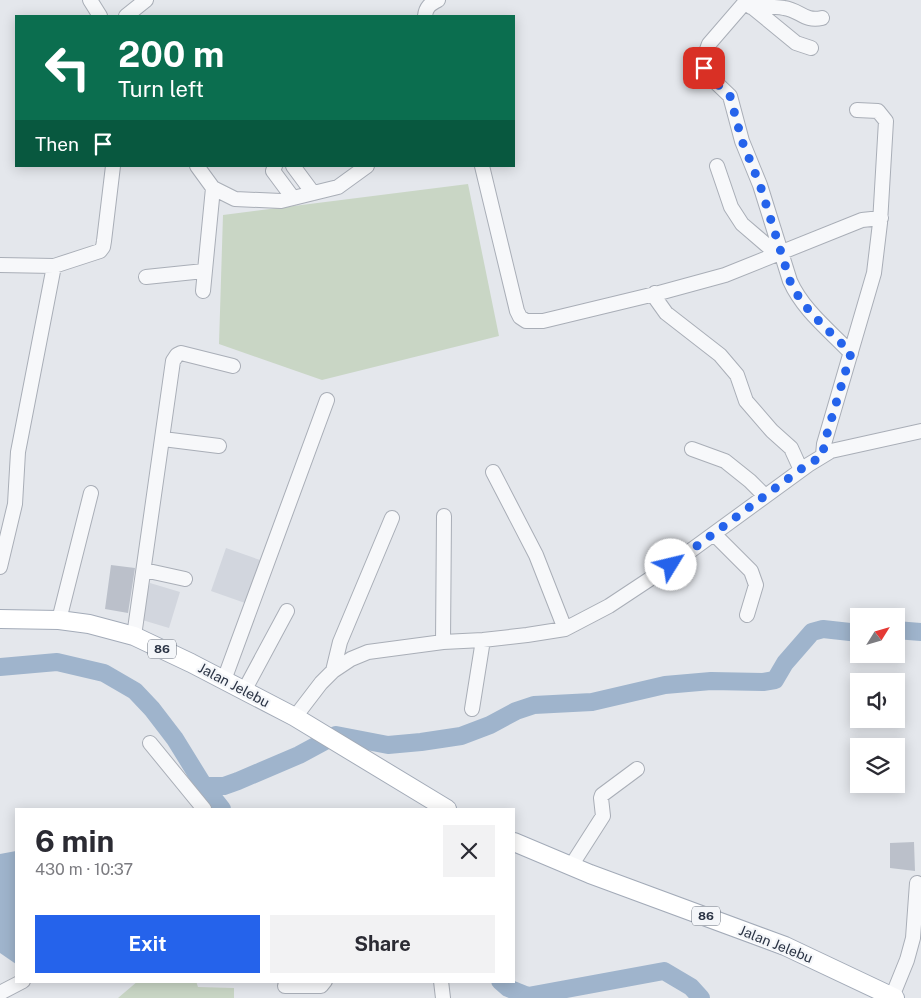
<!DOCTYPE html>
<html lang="en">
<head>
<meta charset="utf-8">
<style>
  :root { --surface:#fff; --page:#f2f2f3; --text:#2b2b33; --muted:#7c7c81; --accent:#2563eb }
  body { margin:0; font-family:"Public Sans",sans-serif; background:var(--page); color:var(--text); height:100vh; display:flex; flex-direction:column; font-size:19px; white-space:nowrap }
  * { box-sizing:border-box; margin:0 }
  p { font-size:16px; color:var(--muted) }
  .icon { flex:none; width:28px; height:28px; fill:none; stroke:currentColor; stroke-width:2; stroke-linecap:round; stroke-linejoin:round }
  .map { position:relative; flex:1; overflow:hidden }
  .sheet { position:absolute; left:15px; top:808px; width:500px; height:175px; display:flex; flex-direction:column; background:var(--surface); border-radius:0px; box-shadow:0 2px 12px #0003 }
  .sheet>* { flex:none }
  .guide { position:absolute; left:15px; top:15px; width:500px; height:152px; border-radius:0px; box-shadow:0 2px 12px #0003; background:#0b6e4f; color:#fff; overflow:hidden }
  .needle { width:32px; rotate:53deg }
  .controls { position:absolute; left:850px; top:608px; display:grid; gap:10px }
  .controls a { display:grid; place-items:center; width:55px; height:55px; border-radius:0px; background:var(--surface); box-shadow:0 2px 12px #0003; font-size:25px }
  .pin { position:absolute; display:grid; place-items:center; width:42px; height:42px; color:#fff; margin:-21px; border-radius:10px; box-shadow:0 2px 8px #0006 }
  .me { position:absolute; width:55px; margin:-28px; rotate:54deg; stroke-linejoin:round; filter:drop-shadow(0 0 4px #0008) }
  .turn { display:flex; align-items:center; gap:18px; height:105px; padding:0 20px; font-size:22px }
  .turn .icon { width:65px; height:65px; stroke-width:2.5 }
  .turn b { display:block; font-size:35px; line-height:42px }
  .then { display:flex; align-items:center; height:48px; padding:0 20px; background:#0003; gap:10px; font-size:19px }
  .round { display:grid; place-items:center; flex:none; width:52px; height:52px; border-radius:0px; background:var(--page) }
  .headline { display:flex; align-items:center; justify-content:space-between; height:85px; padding:0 20px }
  h1 { font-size:30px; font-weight:700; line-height:38px }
  .cta { display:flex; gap:10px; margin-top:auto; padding:10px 20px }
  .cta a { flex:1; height:58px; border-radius:0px; background:var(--accent); color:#fff; font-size:20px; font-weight:700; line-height:58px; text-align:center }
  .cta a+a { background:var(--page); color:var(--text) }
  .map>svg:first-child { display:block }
  .built { fill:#d2d6de }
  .green { fill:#c9d6c5 }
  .water { fill:#9fb4cc }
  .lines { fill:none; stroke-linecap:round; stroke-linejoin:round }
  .river { stroke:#9fb4cc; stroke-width:18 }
  .building { fill:#bbc0ca }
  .minor-casing { stroke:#a9aeb7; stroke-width:16 }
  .major-casing { stroke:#a3abb8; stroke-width:20 }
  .minor { stroke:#f7f8fa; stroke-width:14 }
  .major { stroke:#fff; stroke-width:18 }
  .route { stroke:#2563eb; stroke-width:9; stroke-dasharray:0 16.2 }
  .labels { text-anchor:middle; stroke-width:4.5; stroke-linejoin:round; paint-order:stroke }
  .shield { fill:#f4f6f9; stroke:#676e7b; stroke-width:1 }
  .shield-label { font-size:12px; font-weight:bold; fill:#2b3445 }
  .street-label { font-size:14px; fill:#2b3445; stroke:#f4f6f9 }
</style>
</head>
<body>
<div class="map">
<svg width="921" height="998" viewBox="0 0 921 998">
  <rect width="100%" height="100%" fill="#e4e7ec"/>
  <path class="built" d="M226,548L260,560L245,603L211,591Z
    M150,583L180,592L169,628L139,619Z"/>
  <path class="green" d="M468,184L499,336L322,380L219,344L223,215Z
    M138,981H196L198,987L234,988V998H118Z"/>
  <path class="water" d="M16,851V964L0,953V854Z"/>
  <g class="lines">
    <path class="river" d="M896,630L921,632
      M0,667L57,662L104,673L135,691L152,709L175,739L204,786L222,809
      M204,786H224L238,781L299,755L336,735L388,745L421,742L461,736L490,725L516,711L534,705L592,702L665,685L711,681L763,682L775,680L785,663L812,632L823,629L859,633
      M500,981L508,988L528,996L664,971L691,987L701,998"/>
  </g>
  <path class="building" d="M111,565L135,568L128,613L105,609Z
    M914,842L915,871L890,868V843Z"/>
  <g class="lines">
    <defs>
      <path id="minor" d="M90,0L100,16
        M747,0L709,44L703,60L704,68L709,76L730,96L742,141L760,185L790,281C803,310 829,330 851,353
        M746,2L796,43L811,48
        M751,7C762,7 773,6 784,8C800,10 804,22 822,18
        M126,16L146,0
        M425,16C426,7 430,4 438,0
        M197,166L213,188L235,199L281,201L338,187L367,166
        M275,166L273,171L293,198
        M293,166L313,193
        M482,166L517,311L520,317L526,321H543L659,293L725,275L862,220L881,218
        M717,166L731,207L742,224L777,254
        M0,265L54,266L100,251L103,247L104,241L113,166
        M146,277L204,271
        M203,291L213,188
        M655,293L656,299L666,313L720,355L737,375L746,401L772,431L791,448L801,470
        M163,439L219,446
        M692,449L725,461L750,481L765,496
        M823,455L824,444L874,273L880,223L886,121L878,111L857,110
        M493,472L536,555L565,629
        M714,534L751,571L756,585L747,615
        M0,567L15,504L18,452L54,266
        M144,570L185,579
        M59,620L91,493
        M134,636L173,361L177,355L181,353L233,366
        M443,642L444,516
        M333,671L340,642L392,518
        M224,680L327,400
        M244,691L287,611
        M472,709L483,640
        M295,717L321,683L333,671L351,659L368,652L443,642L483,640L527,635L565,629L609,606L671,565L808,465L831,451L921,431
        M150,743L204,809
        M571,866L603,816L601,798L602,795L637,769
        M441,981L443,998
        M285,986H321L325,981
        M0,993L23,981
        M892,997L907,960L913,938L917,883"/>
      <path id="major" d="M0,619L59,620L89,624L134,636L191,663L295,717L447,809
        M514,842L590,874L785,946L895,998"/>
    </defs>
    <use href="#minor" class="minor-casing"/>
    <use href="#major" class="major-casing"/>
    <use href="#minor" class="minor"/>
    <use href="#major" class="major"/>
  </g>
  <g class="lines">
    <path class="route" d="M671,565L808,464L823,456L824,444L851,353C829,330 803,310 790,281L760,185L742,141L730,96L709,76L704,68"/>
  </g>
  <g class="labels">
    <g class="shield">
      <rect x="148" y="639.5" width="28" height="19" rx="4"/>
      <rect x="692" y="906.5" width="28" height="19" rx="4"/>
    </g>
    <g class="shield-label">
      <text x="162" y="653">86</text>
      <text x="706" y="920">86</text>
    </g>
    <g class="street-label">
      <text transform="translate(234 685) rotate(28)" y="5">Jalan Jelebu</text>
      <text transform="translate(776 944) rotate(22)" y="5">Jalan Jelebu</text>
    </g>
  </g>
</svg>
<div class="controls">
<a><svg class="needle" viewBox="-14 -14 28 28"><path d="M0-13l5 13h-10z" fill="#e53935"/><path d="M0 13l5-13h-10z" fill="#7c7c81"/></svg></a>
<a><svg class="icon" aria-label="sound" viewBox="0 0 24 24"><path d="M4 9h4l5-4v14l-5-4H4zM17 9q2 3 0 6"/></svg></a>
<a><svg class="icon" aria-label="layers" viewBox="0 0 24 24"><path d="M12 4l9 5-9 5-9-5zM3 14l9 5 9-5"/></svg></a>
</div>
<div class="pin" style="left:704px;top:68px;background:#d93025"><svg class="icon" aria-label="arrive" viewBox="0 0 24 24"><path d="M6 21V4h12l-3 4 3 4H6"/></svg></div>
<svg class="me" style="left:671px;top:565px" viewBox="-20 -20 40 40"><circle r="19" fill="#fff"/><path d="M0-13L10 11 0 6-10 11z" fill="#2563eb"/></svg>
<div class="guide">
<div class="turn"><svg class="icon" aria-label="left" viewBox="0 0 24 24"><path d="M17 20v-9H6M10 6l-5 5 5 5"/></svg><div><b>200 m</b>Turn left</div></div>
<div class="then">Then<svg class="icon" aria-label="arrive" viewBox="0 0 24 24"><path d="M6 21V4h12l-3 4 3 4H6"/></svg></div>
</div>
<section class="sheet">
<div class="headline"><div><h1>6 min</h1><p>430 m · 10:37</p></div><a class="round"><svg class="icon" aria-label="close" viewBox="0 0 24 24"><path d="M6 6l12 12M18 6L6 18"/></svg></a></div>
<div class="cta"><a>Exit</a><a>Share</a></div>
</section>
</div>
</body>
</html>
